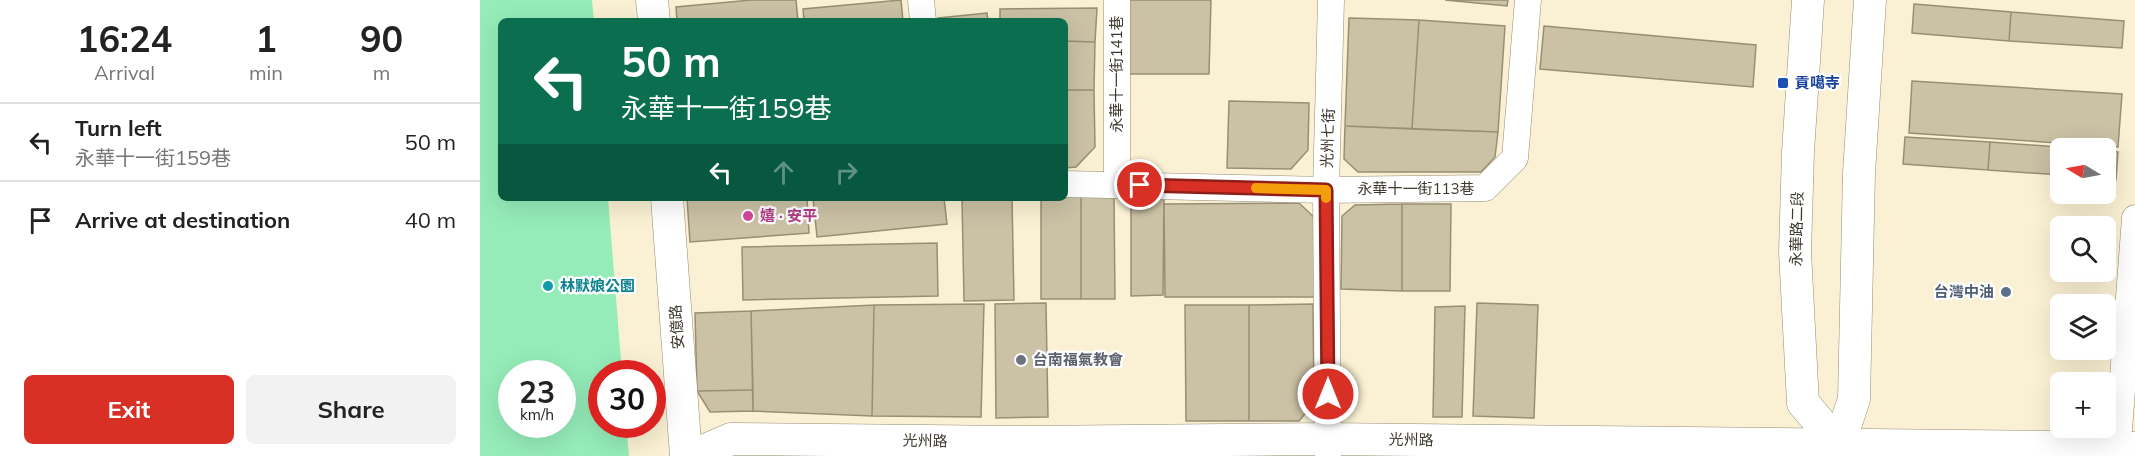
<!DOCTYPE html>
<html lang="en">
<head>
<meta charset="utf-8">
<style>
  :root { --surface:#fff; --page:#f2f2f2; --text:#222; --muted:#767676; --line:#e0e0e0; --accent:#d93025 }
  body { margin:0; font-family:Mulish,"Noto Sans TC",sans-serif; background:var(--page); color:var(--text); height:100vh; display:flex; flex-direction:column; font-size:22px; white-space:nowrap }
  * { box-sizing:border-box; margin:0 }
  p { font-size:20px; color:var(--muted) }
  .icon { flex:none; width:33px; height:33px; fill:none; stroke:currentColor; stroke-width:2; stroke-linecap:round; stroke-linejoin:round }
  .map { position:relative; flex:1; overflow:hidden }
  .details { display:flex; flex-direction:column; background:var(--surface); width:480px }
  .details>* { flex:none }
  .guide { position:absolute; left:18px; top:18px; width:570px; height:183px; border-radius:9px; box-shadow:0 6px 24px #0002; background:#0b6e4f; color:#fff; overflow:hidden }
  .needle { width:39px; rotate:280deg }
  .tools { position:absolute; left:1570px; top:138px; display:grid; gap:12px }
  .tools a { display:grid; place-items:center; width:66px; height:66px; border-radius:9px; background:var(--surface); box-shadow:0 6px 24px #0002; font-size:30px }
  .speed { position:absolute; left:18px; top:360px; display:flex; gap:12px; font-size:30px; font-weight:700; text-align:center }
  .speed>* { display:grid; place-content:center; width:78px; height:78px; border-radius:50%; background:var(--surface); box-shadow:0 6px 24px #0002; line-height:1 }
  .speed small { font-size:15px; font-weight:400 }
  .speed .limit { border:9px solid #d22; background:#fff; color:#111 }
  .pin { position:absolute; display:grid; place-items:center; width:51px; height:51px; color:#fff; margin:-26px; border:3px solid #fff; border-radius:50%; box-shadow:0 2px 6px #0007 }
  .me { position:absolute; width:66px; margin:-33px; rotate:0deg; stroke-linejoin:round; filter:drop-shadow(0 0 4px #0008) }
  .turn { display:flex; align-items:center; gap:21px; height:126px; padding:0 24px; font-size:27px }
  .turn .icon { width:78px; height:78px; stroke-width:2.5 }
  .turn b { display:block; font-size:42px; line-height:51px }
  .lanes { display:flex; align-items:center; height:57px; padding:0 24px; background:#0003; justify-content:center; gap:30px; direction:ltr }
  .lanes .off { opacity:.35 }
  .eta { display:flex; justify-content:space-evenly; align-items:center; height:102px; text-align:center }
  .eta b { font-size:36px; font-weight:700; line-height:42px }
  .button { display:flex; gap:12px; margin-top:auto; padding:12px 24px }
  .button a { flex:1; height:69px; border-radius:9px; background:var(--accent); color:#fff; font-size:24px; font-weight:700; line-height:69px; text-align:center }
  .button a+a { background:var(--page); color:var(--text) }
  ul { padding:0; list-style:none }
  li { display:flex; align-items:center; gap:18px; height:78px; padding:0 24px; border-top:2px solid var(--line) }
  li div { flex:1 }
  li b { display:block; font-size:22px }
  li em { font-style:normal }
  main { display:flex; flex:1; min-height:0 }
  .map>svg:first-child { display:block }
  .green { fill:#95ecb9; fill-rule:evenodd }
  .building { fill:#cbc1a5; stroke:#978f74; stroke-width:1.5 }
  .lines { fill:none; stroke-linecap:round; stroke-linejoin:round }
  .minor-casing { stroke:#958d72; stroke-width:27 }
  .tertiary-casing { stroke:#958d72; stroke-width:33 }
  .minor { stroke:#fff; stroke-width:26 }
  .tertiary { stroke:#fff; stroke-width:32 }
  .route-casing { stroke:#8d1f18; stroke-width:15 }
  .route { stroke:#d93025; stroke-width:10 }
  .slow { stroke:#f59e0b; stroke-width:10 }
  .transit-dot { fill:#1a4fb4; stroke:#fff; stroke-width:2 }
  .hotel-dot { fill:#d1479c; stroke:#fff; stroke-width:2 }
  .culture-dot { fill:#0f9aa8; stroke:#fff; stroke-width:2 }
  .service-dot { fill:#5c6f8a; stroke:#fff; stroke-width:2 }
  .worship-dot { fill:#6b7280; stroke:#fff; stroke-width:2 }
  .labels { text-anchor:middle; stroke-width:4.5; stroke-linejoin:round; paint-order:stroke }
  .street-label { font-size:15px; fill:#3c382c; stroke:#fff }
  .transit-label { font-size:15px; font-weight:bold; fill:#164399; stroke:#fff; text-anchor:start }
  .hotel-label { font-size:15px; font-weight:bold; fill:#b23c85; stroke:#fff; text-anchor:start }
  .culture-label { font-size:15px; font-weight:bold; fill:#0d838f; stroke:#fff; text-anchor:start }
  .service-label { font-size:15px; font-weight:bold; fill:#4e5e75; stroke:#fff; text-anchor:end }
  .worship-label { font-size:15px; font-weight:bold; fill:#5b616d; stroke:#fff; text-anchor:start }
</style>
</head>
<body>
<main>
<section class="details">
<div class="eta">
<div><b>16:24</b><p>Arrival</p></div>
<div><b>1</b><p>min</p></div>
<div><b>90</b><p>m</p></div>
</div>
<ul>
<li><svg class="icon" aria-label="left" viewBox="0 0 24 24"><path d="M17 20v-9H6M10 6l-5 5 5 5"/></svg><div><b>Turn left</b><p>永華十一街159巷</p></div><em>50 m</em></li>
<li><svg class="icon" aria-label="arrive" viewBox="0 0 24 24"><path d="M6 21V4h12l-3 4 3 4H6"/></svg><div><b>Arrive at destination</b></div><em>40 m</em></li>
</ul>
<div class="button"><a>Exit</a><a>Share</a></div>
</section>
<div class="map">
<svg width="1655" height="456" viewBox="0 0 1655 456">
  <rect width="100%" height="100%" fill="#faf1d4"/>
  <path class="green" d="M0,0H112L114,21H21V198H128L142,373L122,374V424L146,425L149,456H0ZM32,374H82V424H32Z"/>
  <path class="building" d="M271,0H316L318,21H197L196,7Z
    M421,0L423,21H324L323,9Z
    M646,0H731L729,74H645Z
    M965,0H1028L1027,6Z
    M1434,4L1531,12L1529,41L1432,33Z
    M617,8L615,42L585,41V21H520V9Z
    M1531,12L1644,21L1642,48L1529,41Z
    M507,13L508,21H458V18Z
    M869,18L939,20L932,129L865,126Z
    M939,20L1025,26L1018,132L932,129Z
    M1064,26L1276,45L1273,87L1060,69Z
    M585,41L615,42L614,90H585Z
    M1432,81L1642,94L1638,147L1429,133Z
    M585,90H614L615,147L596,167L585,168Z
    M749,101L829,103L828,150L811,169L747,168Z
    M865,126L1018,132L1015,157L1001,172H878L864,159Z
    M1425,137L1510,142L1508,170L1423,164Z
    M1510,142L1591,148H1581V175L1508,170Z
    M1626,151L1638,152L1636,180L1626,179Z
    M651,192H684L683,295L651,296Z
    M585,194H601V299H561V198H585Z
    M601,194H634L635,299H601Z
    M207,198H327L329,233L210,242Z
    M333,198H464L467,224L337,237Z
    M532,198L534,300L484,301L482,199Z
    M819,203L837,220V297H685L684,204Z
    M922,204H971L970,291H922Z
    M922,204V291L861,289L862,216L875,205Z
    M457,243L458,296L263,300L262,247Z
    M566,303L568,417L516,418L515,304Z
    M997,303L1058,305L1054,418L993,416Z
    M504,304L501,417L392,416L394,305Z
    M833,304L834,403L819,421H769V305Z
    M394,305L392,416L273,411L271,311Z
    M705,305H769V421H706Z
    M985,306L982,417H953L955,307Z
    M271,311L273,390L217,391L215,313Z
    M273,390V411L230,412L217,391Z"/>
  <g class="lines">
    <defs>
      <path id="minor" d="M441,0L443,21
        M585,184L846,190L1005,188L1035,158L1048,0
        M637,185V0
        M848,456L846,190L851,0
        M1637,456L1655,218"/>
      <path id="tertiary" d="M172,0L174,21
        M1328,0L1318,152L1315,252L1323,403L1359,445
        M187,198L206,456
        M212,456L251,439L548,442L848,439L1655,448
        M1360,456L1359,445L1374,399L1379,173L1390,0"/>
    </defs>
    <use href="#minor" class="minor-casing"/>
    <use href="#tertiary" class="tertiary-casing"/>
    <use href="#minor" class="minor"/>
    <use href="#tertiary" class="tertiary"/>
  </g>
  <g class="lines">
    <defs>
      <path id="route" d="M660,185L846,190L848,394"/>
    </defs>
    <use href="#route" class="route-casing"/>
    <use href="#route" class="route"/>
    <path class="slow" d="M776,188L846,190V198"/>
  </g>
  <rect class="transit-dot" x="1297" y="77" width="12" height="12" rx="3"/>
  <circle class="hotel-dot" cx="268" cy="216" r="6"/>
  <circle class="culture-dot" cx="68" cy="286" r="6"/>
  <circle class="service-dot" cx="1526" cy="292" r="6"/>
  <circle class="worship-dot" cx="541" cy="360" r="6"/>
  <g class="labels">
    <g class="street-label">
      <text transform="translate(637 74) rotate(-90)" y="5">永華十一街141巷</text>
      <text transform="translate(848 138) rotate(-88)" y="5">光州七街</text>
      <text x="936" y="194">永華十一街113巷</text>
      <text transform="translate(1317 229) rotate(-89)" y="5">永華路二段</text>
      <text transform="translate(197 327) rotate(-94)" y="5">安億路</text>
      <text transform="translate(931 440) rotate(1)" y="5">光州路</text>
      <text transform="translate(445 441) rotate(1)" y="5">光州路</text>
    </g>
    <g class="transit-label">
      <text x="1315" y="88">貢噶寺</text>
    </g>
    <g class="hotel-label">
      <text x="280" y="221">嬉 · 安平</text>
    </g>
    <g class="culture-label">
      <text x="80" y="291">林默娘公園</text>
    </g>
    <g class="service-label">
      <text x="1514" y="297">台灣中油</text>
    </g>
    <g class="worship-label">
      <text x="553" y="365">台南福氣教會</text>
    </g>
  </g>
</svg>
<div class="tools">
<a><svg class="needle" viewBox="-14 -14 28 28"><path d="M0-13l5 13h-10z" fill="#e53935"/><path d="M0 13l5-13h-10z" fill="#767676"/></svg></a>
<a><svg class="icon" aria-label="search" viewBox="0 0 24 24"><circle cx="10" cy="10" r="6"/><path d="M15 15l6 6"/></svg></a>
<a><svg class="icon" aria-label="layers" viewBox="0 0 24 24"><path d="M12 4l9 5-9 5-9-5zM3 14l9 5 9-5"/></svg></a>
<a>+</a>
</div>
<div class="speed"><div>23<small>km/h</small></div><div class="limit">30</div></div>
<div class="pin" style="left:660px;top:185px;background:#d93025"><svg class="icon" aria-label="arrive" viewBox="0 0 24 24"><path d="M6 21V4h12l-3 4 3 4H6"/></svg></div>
<svg class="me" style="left:848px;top:394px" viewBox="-20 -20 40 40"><circle r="17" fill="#d93025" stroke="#fff" stroke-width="3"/><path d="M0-11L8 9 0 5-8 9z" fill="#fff"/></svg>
<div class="guide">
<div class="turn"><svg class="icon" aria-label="left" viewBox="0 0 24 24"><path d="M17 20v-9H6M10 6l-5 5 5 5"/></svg><div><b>50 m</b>永華十一街159巷</div></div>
<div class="lanes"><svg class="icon" aria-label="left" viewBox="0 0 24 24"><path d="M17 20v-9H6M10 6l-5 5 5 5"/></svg><svg class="icon off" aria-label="ahead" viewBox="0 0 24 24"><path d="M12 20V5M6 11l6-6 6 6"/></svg><svg class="icon off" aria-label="right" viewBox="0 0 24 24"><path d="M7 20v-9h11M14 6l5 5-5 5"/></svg></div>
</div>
</div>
</main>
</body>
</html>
